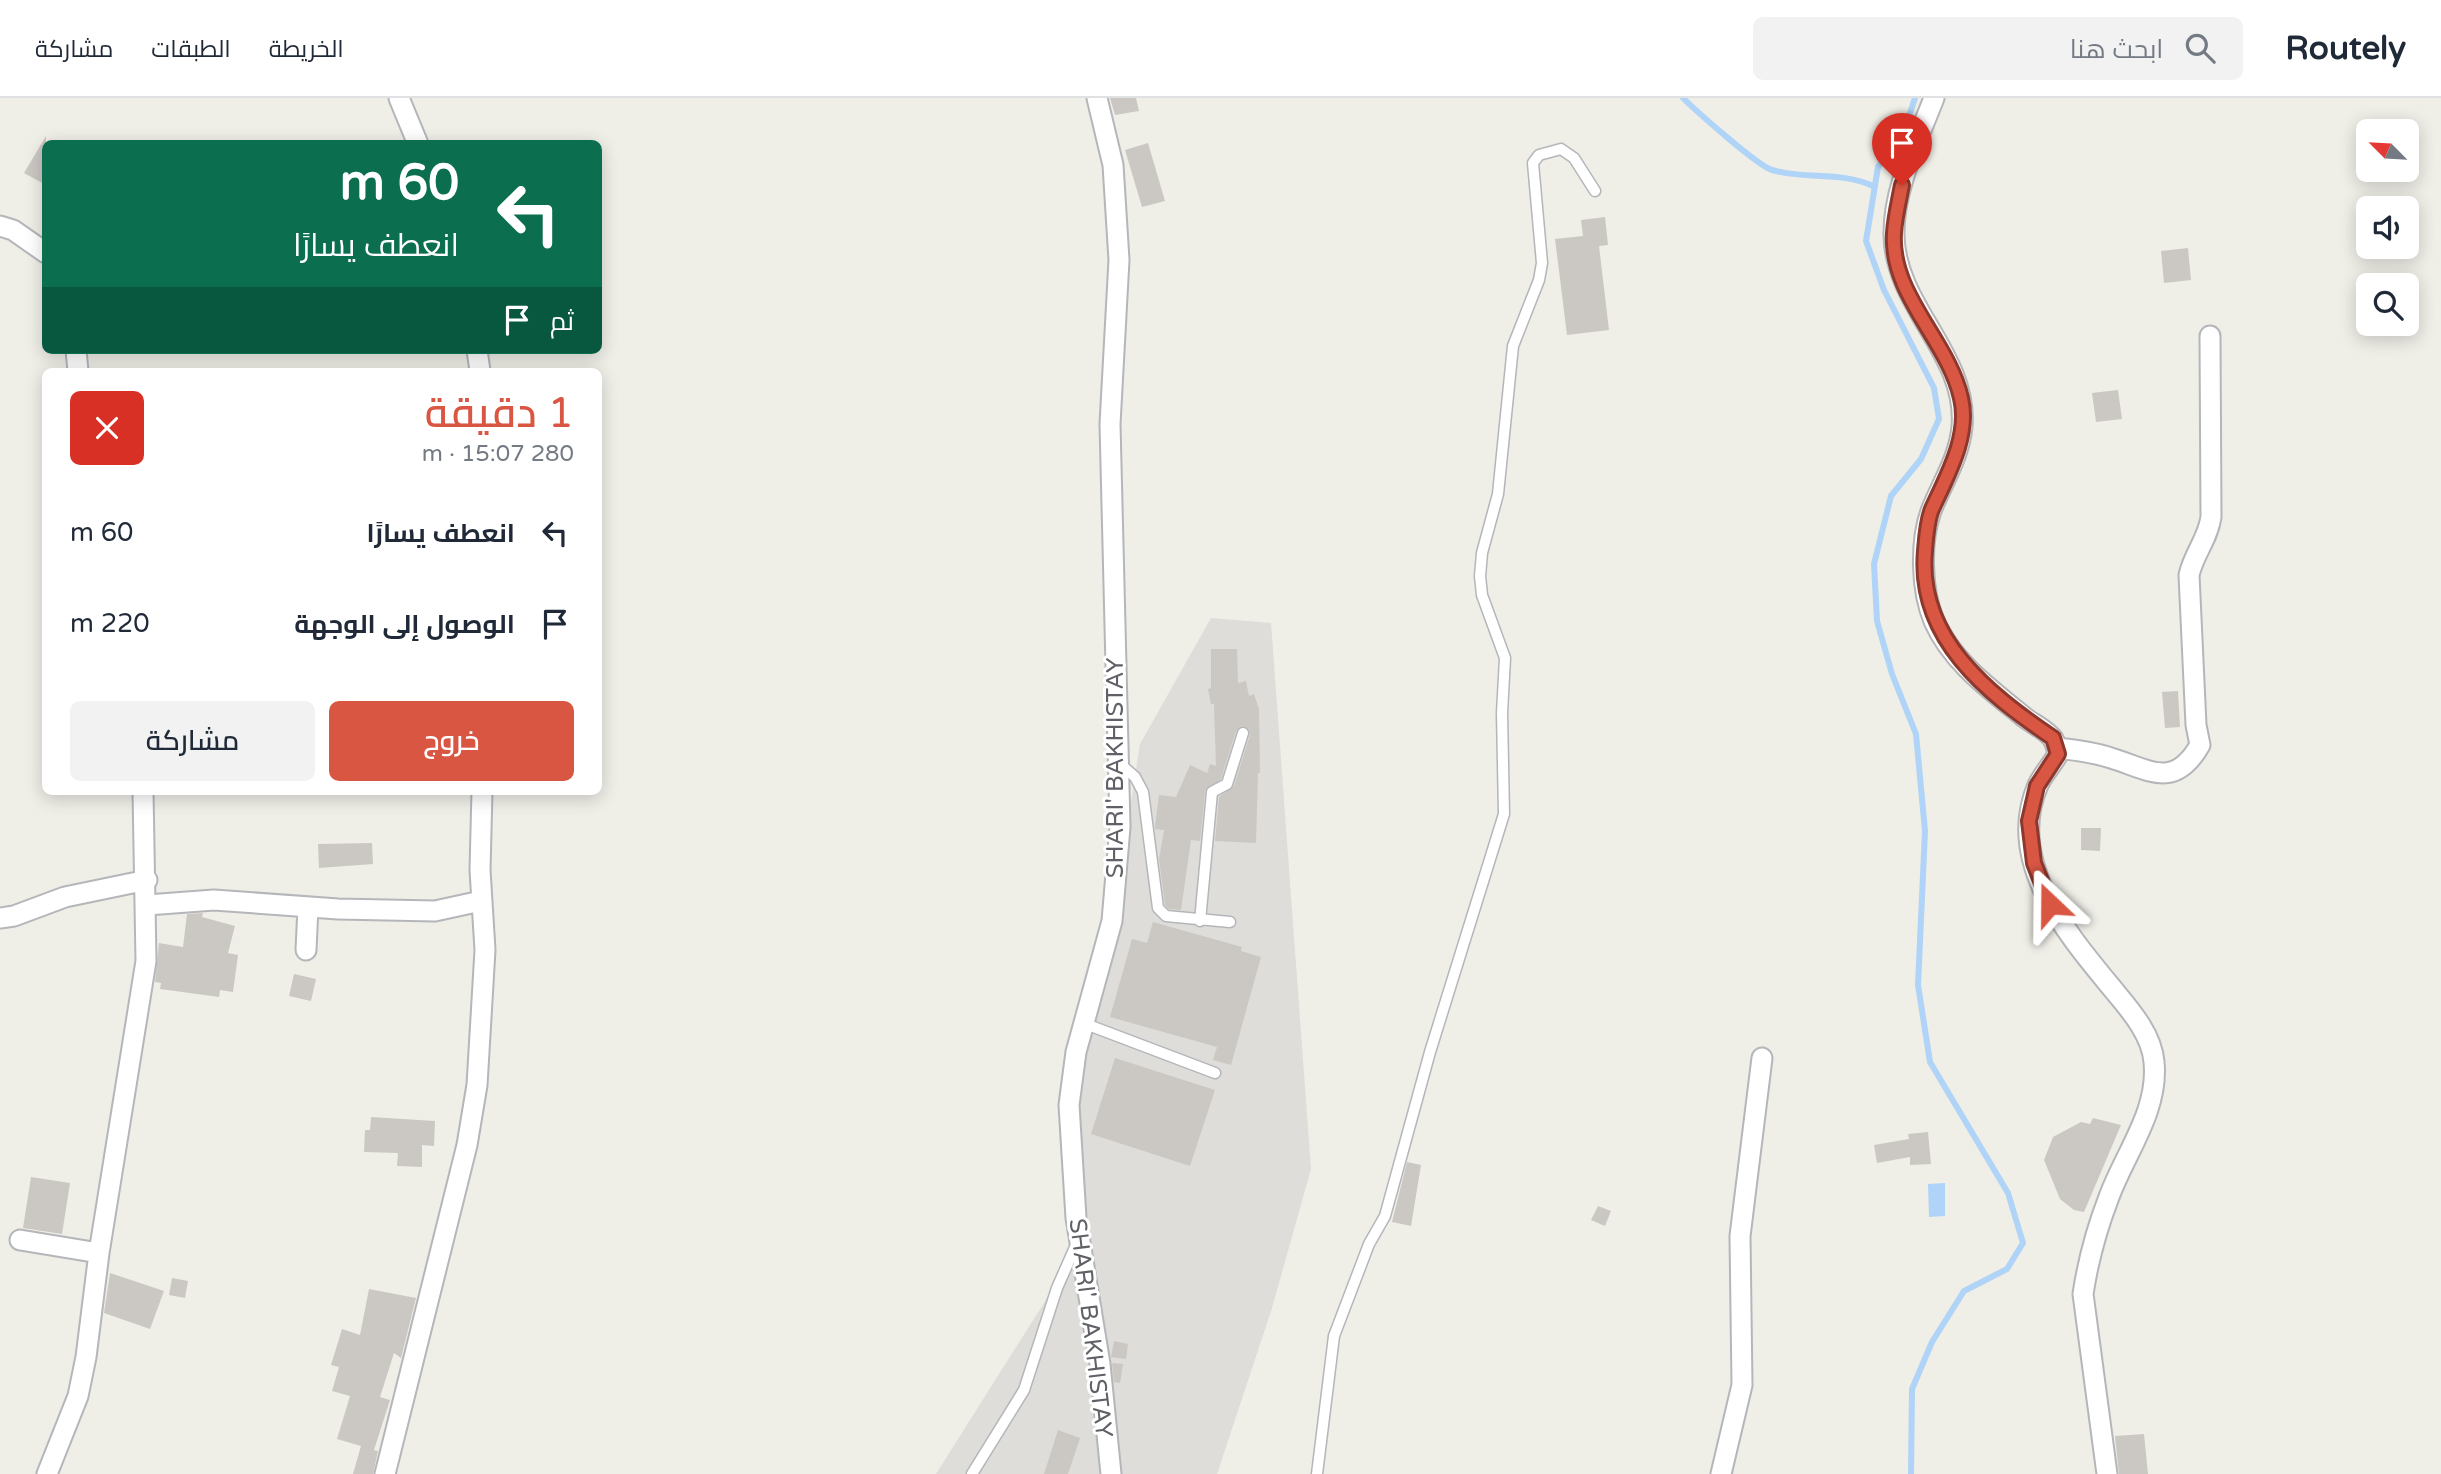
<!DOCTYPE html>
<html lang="ar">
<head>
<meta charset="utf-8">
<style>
  :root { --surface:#fff; --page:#f2f2f3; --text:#1f2937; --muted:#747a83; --line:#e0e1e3; --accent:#d95643 }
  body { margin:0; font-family:"Varela Round",Cairo,sans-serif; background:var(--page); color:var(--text); direction:rtl; height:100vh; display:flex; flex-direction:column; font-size:26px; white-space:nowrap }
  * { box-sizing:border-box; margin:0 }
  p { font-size:23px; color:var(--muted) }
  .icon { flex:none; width:38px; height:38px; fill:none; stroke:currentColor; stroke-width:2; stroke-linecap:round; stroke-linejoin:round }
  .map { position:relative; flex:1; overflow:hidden; direction:ltr }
  .drawer { position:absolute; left:42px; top:270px; width:560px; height:427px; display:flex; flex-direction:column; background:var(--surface); border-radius:10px; box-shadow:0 4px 18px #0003; direction:rtl }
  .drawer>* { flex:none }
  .guide { position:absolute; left:42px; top:42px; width:560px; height:214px; border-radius:10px; box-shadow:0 4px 18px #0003; direction:rtl; background:#0b6e4f; color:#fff; overflow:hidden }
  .needle { width:46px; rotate:294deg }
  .tools { position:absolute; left:2356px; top:21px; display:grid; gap:14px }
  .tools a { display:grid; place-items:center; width:63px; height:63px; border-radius:10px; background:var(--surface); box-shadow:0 4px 18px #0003; font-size:35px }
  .pin { position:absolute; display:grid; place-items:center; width:60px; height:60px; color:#fff; margin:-72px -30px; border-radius:50% 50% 50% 0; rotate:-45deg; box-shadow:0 0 7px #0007 }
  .pin .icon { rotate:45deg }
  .me { position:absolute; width:77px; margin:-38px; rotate:337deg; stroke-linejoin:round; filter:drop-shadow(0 0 5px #0008) }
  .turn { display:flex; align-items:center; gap:24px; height:147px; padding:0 28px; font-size:32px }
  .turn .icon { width:91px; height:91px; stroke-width:2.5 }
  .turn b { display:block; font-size:49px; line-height:60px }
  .then { display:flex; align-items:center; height:66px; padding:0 28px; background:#0003; gap:14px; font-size:26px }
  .round { display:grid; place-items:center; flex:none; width:74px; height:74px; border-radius:10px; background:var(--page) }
  .overview { display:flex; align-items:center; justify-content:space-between; height:119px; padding:0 28px }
  h1 { font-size:42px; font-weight:600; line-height:52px; color:var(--accent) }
  .button { display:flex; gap:14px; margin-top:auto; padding:14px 28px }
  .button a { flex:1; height:80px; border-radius:10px; background:var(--accent); color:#fff; font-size:28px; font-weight:600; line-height:80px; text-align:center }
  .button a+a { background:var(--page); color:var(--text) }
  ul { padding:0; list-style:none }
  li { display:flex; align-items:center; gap:21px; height:91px; padding:0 28px }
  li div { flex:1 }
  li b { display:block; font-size:26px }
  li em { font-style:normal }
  header { display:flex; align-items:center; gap:42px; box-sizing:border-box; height:98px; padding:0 35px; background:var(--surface); border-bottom:2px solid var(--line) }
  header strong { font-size:33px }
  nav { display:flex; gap:38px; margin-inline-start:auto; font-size:24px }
  .search { width:490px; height:63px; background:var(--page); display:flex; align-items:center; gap:18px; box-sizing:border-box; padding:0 24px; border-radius:10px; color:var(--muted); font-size:26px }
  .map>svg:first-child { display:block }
  .industrial { fill:#deddd9 }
  .water { fill:#afd4f7 }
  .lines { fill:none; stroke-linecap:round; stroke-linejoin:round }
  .stream { stroke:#afd4f7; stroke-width:6 }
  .building { fill:#cbc8c4 }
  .service-casing { stroke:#b4b6ba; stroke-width:13 }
  .minor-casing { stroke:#b4b6ba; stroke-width:23 }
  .service { stroke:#fff; stroke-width:10 }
  .minor { stroke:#fff; stroke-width:19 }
  .route-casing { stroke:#8d382c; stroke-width:18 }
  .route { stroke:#d95643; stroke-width:12 }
  .labels { text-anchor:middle; stroke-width:6; stroke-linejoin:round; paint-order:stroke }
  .street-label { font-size:24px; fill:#5f6166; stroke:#fff }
</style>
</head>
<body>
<header>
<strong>Routely</strong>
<div class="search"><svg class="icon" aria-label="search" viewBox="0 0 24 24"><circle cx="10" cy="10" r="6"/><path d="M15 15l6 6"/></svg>ابحث هنا</div>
<nav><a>الخريطة</a><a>الطبقات</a><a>مشاركة</a></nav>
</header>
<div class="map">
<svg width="2441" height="1376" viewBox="0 0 2441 1376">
  <rect width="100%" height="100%" fill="#efeee7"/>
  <path class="industrial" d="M1211,520L1271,525L1311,1071L1272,1210L1217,1376H936L1085,1140L1077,997L1108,855L1140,646Z"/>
  <path class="water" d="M1945,1085V1118L1929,1119L1928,1086Z"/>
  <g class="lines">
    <path class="stream" d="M1683,0C1696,13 1758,68 1772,72C1805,82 1841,73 1873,88
      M1911,1376L1912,1291L1932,1244L1964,1193L2007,1171L2023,1145L2008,1095L1930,964L1918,887L1925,733L1916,636L1892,576L1877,523L1874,466L1891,398L1921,361L1939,321L1934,290L1884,192L1866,143L1878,69L1907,24L1915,0"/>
  </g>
  <path class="building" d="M1110,0H1136L1139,13L1115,17Z
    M46,38V87L24,75Z
    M1148,45L1165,103L1142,109L1125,52Z
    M1605,119L1608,147L1599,148L1609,232L1567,237L1555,141L1583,138L1581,122Z
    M2188,150L2191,182L2164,185L2161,153Z
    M2118,292L2122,321L2096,324L2092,295Z
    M1211,551H1237L1238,585L1246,583L1249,598L1254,596L1259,611L1260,675H1258L1256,745L1215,743L1219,699L1234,688L1250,637L1249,631L1242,628L1236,633L1221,681L1205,693L1200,743L1191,742L1181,812L1169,811L1165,807L1159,761L1164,732L1155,731V728L1159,697L1176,699L1190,667L1207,675L1210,666L1216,668L1214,606H1211L1208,591L1211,590Z
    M2178,593L2180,629L2165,630L2162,594Z
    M2081,730H2101L2100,753L2081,752Z
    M372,745L373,766L319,770L318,746Z
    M203,815L202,819L235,828L228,855L238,857L233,894L220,892L219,899L160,891L161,885L155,884L159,845L183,849L187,816Z
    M1153,824L1242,849L1241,853L1261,859L1231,967L1213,962L1217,949L1110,919L1132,841L1147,845Z
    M294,876L316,881L311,903L289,898Z
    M1115,960L1215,992L1190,1068L1091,1036Z
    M371,1019L435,1023L434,1048L422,1047V1069L397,1068L398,1055L364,1054L365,1032H370Z
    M2093,1020L2121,1027L2084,1114L2074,1112L2060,1101L2044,1062L2053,1039L2081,1024L2090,1026Z
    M1928,1034L1931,1066L1910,1067V1059L1877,1065L1874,1047L1909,1041L1908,1036Z
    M1407,1064L1421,1067L1411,1128L1392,1124Z
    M31,1079L70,1085L62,1136L23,1130Z
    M1598,1108L1611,1113L1605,1128L1591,1122Z
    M110,1175L164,1193L150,1231L104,1215Z
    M172,1180L188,1183L185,1200L169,1197Z
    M369,1191L416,1200L401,1260L394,1255L380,1299L390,1302L374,1352L378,1353L373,1376H353L361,1348L337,1341L350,1298L332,1293L339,1269L331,1267L342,1231L360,1237Z
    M1114,1243L1128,1246L1126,1261L1111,1259Z
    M1112,1265L1123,1266L1120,1285L1114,1284Z
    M1058,1332L1080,1340L1068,1376H1044Z
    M2144,1336L2148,1376H2119L2115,1338Z"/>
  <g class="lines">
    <defs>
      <path id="service" d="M1119,665L1135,679L1143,694L1158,810L1166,818L1230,824
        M1200,823L1212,694L1227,686L1243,635
        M1083,925L1215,975
        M972,1376L1024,1292L1057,1190L1076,1147
        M1317,1376L1334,1238L1369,1146L1385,1118L1430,954L1504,716L1502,615L1505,560L1482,497L1480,478L1482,455L1498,396L1513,248L1539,182L1542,165L1533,65L1539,57L1561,51L1574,60L1595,93"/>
      <path id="minor" d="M399,0L418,46
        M1097,0L1113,67L1119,162L1110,326L1120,729L1112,823L1076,954L1069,1007L1076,1120L1100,1266L1111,1376
        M1934,0C1918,42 1893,91 1894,137C1895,209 1968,256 1962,329C1959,360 1942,385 1931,413C1920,444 1921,492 1934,523C1952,564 1990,591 2024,619C2033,626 2047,632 2053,641C2056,646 2057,651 2058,656C2052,667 2043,676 2038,687C2004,765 2070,839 2116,895C2132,914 2152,938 2154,964C2159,1013 2125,1055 2109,1099C2097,1130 2088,1163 2083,1196L2107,1376
        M0,128L13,132L46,155
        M76,252L78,273
        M477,252L480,273
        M2057,650C2076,652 2093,654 2111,660C2150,672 2174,692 2200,647L2196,627L2189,477C2194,455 2208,441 2211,419L2210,238
        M147,807L214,802L338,811L435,813L481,803
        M0,820L14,818L65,799L147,782
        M306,852L308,809
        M20,1142L99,1155
        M47,1376L78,1298L86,1259L99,1155L146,863L143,693
        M385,1376L467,1047L477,987L485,852L480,772L482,693
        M1721,1376L1742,1287L1740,1138L1762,960"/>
    </defs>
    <use href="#service" class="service-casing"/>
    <use href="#minor" class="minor-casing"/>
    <use href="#service" class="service"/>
    <use href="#minor" class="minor"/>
  </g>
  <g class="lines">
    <defs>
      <path id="route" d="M1902,87C1899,103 1895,119 1894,135C1890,197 1948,242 1961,300C1970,338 1947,378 1932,411C1927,423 1926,440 1925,453C1917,540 1987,595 2053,640L2058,656L2037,688L2029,723L2034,765L2050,806"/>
    </defs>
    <use href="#route" class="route-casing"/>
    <use href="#route" class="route"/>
  </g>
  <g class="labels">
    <g class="street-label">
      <text transform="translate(1115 670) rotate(-90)" y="8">SHARI' BAKHISTAY</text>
      <text transform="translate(1091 1230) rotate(83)" y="8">SHARI' BAKHISTAY</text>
    </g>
  </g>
</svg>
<div class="tools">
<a><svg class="needle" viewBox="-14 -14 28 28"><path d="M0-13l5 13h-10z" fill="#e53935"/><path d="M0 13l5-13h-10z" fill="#747a83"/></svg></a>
<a><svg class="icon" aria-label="sound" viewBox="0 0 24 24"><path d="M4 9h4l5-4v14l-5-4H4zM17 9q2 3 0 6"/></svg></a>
<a><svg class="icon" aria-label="search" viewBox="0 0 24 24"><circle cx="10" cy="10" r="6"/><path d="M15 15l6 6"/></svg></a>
</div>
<div class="pin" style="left:1902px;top:87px;background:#d93025"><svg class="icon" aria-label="arrive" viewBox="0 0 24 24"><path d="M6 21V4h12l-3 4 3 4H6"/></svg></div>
<svg class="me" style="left:2050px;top:806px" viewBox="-20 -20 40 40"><path d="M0-17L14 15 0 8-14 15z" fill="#d95643" stroke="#fff" stroke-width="4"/></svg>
<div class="guide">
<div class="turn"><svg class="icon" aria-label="left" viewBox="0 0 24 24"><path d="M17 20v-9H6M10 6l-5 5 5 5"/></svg><div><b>60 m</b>انعطف يسارًا</div></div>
<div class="then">ثم<svg class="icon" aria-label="arrive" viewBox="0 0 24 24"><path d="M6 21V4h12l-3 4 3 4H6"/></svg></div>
</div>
<section class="drawer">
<div class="overview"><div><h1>1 دقيقة</h1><p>280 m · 15:07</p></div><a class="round" style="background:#d93025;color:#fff"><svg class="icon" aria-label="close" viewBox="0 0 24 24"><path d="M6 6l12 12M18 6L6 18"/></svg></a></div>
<ul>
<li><svg class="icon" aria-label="left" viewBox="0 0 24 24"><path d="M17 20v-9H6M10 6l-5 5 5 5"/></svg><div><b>انعطف يسارًا</b></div><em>60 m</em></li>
<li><svg class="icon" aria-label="arrive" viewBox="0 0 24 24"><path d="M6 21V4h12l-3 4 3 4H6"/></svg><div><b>الوصول إلى الوجهة</b></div><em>220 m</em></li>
</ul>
<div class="button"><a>خروج</a><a>مشاركة</a></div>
</section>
</div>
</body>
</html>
